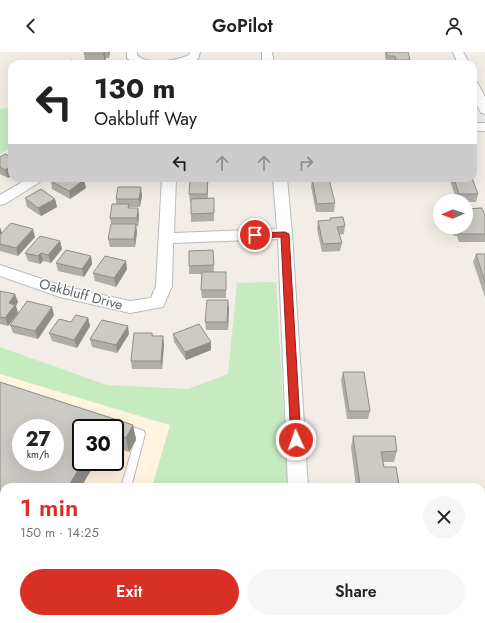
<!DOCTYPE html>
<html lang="en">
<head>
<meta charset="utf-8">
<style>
  :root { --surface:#fff; --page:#f6f6f6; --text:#222; --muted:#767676; --accent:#d93025 }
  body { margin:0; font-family:Jost,sans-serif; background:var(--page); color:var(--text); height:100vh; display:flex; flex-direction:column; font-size:15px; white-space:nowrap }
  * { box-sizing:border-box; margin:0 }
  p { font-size:13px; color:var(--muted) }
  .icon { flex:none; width:22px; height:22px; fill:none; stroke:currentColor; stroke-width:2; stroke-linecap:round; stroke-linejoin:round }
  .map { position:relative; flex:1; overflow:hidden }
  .side { position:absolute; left:0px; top:431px; width:485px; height:140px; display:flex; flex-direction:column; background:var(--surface); border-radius:12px 12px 0 0; box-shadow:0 4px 16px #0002 }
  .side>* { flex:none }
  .guide { position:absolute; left:8px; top:8px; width:469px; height:122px; border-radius:12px; box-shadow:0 4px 16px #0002; background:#fff; color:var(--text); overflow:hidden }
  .needle { width:26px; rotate:268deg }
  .buttons { position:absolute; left:433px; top:142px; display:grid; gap:8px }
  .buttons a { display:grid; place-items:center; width:40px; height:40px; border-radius:50%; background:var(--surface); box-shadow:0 4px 16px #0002; font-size:20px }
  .speed { position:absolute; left:12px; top:367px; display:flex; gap:8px; font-size:20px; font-weight:700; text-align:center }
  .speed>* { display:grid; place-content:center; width:52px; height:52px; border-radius:50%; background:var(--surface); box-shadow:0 4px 16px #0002; line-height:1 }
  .speed small { font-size:10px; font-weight:400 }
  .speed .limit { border:2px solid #111; border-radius:6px; background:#fff; color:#111 }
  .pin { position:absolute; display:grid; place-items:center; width:34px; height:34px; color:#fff; margin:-17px; border:2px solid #fff; border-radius:50%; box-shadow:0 1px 4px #0007 }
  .me { position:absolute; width:44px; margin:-22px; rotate:357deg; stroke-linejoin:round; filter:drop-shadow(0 0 3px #0008) }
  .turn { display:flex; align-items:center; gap:14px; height:84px; padding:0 20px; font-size:18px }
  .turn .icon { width:52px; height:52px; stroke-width:2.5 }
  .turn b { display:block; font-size:28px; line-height:34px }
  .lanes { display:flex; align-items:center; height:38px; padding:0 20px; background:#0003; justify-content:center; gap:20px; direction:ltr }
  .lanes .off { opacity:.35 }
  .round { display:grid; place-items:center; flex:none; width:42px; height:42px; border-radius:21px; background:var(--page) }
  .head { display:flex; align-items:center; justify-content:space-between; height:68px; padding:0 20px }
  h1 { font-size:24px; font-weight:600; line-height:30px; color:var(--accent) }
  .primary-button { display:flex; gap:8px; margin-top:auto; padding:8px 20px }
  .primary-button a { flex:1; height:46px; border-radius:24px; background:var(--accent); color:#fff; font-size:16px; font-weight:600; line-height:46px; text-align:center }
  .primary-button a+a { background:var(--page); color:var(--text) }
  header { display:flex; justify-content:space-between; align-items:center; height:52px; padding:0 20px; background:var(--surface); font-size:18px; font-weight:600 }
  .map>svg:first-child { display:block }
  .commercial { fill:#fff4df; fill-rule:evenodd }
  .green { fill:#c6ebc1 }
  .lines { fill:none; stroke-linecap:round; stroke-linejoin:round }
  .lane-casing { stroke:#b7babf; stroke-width:2 }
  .street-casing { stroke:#b7babf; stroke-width:2 }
  .lane { fill:#fff; fill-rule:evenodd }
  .street { fill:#fff; fill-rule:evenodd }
  .wall { fill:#b0ada9; fill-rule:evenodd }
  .shaded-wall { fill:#908d89 }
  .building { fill:#cdc9c4; stroke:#908d89; fill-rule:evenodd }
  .route { fill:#d93025; stroke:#8d1f18 }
  .labels { text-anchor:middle; stroke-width:3; stroke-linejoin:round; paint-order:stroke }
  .street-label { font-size:14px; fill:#5e6469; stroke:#fff }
</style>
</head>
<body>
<header><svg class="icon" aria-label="back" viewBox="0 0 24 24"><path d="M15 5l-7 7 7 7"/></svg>GoPilot<svg class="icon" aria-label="person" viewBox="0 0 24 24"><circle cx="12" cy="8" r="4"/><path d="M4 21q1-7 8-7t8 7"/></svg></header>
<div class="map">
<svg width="485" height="571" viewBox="0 0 485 571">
  <rect width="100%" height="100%" fill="#f2eee7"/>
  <path class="commercial" d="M0,322L170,374L152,435H4V567H114L113,571H0ZM21,376H55V410H21ZM81,376H115V410H81Z
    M186,567H296L297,571H185Z"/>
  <path class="green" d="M12,55V95L0,102V57Z
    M276,230L288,435H152L170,373L0,322V295L107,333L188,337L228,322L237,231Z
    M114,567H186L185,571H113Z"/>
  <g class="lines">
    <defs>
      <path id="lane" d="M124,372L144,379L145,382L131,435H121L136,384L121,379L120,376L121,373Z
        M4,562V567H18L20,571H2L1,567L2,563Z
        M79,567H90L89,571H78Z"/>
      <path id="street" d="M127,0H137V3C148,14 176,9 189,3L190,0H200L198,7C185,14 138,16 127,6Z
        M262,0H272L274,12H262Z
        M453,0H463L470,12H458Z
        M473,29L477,30L485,45V62L481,61L473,45Z
        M473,71H485V79H473Z
        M29,126H46L5,152L0,153V143Z
        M162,126H176L174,181L277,177L273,126H287L292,182L308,435H288L278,187L173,191L172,234L163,255L130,261L60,245L0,224V213L63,234L130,249L151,246L156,234Z
        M481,557H485V571L294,570L296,567H481Z"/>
    </defs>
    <use href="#lane" class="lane-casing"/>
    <use href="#street" class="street-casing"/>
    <use href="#lane" class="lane"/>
    <use href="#street" class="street"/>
  </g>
  <path class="wall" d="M85,0H110L109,6H106L105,10H85L84,2Z
    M385,0H408L410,8V12H387L385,5Z
    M12,36V46H11L9,38Z
    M0,105H12L8,126L0,122Z
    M192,126H220V130H208V147L214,146V169L191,170V150H190L189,142Z
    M449,126H472L478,142L476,150H466V149H457Z
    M312,127L335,151L334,160H316L311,135Z
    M84,128L86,136L70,147L52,137L51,129Z
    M142,143L140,155H130V156H138L139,164L138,174H136L137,180L135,195H110L108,187L111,172L110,166L116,152V147Z
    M25,146L55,147L57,155L41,164L27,155Z
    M466,157L485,164V190H459L457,184H454L451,176V175H466Z
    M330,166L345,174L344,182L339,183L342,191L340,199L322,200L317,177L318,169L330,168Z
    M0,175L2,181L35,185L18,204L0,199Z
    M60,189L62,197L51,211L43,209L40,212L28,209L25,201Z
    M213,198L214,220H226V246H202L201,238L202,222H189V214Z
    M476,202H485V245L473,210Z
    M91,204L92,212L84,225L58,219L56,211Z
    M127,217L116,235L95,229L93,221Z
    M0,239L18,250L16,254L18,261L8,274L0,272Z
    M229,256L228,278H206L205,270Z
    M54,263L38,287L13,281L10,273Z
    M88,266L90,274L77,296L52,289L49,281L71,270Z
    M152,281L153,284L164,292L162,317H132L131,309Z
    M129,282L117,301L92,295L90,287Z
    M173,282L211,298L186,308L174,290Z
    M343,320L370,359L368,367H347L341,328Z
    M0,330L133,373L136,388L129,400L115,395V376H81V410H96L81,435H4V541L0,540ZM21,376H55V410H21Z
    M353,384L397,399L394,410H383L384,415L399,433V435H356L351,395Z"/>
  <path class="shaded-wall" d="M104,0H105L106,6L105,10L103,2Z
    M108,0H110L109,6Z
    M12,114V124L8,126L5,118Z
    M93,126H107L94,130Z
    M84,128L86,136L70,147L69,139Z
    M141,135L142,143L140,155L139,147Z
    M55,147L57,155L41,164L38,156Z
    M138,156L139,164L138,174L137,166Z
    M136,172L137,180L135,195L134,187Z
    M0,175L2,182L0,184Z
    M33,177L35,185L18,204L16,196Z
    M60,189L62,197L51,211L48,203Z
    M41,201L43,209L40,212L38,204Z
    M91,204L92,212L84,225L82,217Z
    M126,209L127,217L116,235L114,226Z
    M15,242L18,250L16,254L18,261L8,274L5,266L9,251Z
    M228,248L229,256L228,278L227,270Z
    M52,255L54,263L38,287L35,279Z
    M88,266L90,274L77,296L74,288Z
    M128,274L129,282L117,301L116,293Z
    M163,284L164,292L162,317L161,309Z
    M211,290V298L186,308L185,300Z
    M133,373L136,388L129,400L126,386Z
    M83,410H96L81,435H68Z"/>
  <path class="building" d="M85,0H104L103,2H84Z
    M386,0H408L410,8H396L395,4H388Z
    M71,8L85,11L84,12H65Z
    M12,36V39L9,38Z
    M5,102L12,105V114L5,118L0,115V105Z
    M55,126H80L84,128L69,139L51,129Z
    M454,126H472L478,142H459Z
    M190,127H208L207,142H189Z
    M312,127H329L335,151L317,152Z
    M118,135H141L139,147H116Z
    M41,137L55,147L38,156L25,146Z
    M214,146V161L191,162V147Z
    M112,152H129L128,156H138L137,166H110Z
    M482,156L485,164V182H461L459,176H456V175H466V168H468L466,162V157Z
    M343,165L345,174L337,175L342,191L323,192L318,169L331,168L330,166Z
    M11,171L33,177L16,196L0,192V183Z
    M111,172H136L134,187H108Z
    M40,184L60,189L48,203L41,201L38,204L25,201Z
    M66,198L91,204L82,217L56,211Z
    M213,198L214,213L189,214V199Z
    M476,202H485V230Z
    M105,204L126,209L114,226L93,221Z
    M202,220H226V238H201Z
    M0,239L15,242L9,251L15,253L5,266L0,265Z
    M207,248H228L227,270H205Z
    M27,249L52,255L35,279L10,273Z
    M76,263L88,266L74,288L49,281L59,267L71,270Z
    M102,268L128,274L116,293L90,287Z
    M199,272L211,290L185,300L173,282Z
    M134,281H152V284H163L161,309H131Z
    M343,320H364L370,359H349Z
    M0,330L133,373L126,386L115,382V376H81V410H83L68,435H4V532L0,531ZM21,376H55V410H21Z
    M353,384H395L397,399L381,400L384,415H396L399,433H360Z"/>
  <path class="route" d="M285,180L289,182L301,388L296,392L291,388L281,185L255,186L251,183L255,181Z"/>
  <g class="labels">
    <g class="street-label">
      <text transform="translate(81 242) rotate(15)" y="5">Oakbluff Drive</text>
    </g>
  </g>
</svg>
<div class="buttons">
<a><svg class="needle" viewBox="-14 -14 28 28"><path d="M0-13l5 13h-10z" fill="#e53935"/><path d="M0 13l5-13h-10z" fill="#767676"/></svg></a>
</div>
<div class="speed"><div>27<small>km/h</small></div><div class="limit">30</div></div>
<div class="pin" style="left:255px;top:183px;background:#d93025"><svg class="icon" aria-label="arrive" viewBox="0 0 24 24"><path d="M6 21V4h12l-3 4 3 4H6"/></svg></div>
<svg class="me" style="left:296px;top:388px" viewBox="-20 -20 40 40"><circle r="17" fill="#d93025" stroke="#fff" stroke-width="3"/><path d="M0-11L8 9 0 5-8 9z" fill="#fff"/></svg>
<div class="guide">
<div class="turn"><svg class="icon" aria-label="left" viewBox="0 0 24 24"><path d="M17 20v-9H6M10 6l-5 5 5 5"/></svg><div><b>130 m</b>Oakbluff Way</div></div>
<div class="lanes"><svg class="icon" aria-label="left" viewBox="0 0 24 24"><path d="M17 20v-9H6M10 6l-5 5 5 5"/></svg><svg class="icon off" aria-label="ahead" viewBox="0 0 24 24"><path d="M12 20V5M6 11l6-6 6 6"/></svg><svg class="icon off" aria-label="ahead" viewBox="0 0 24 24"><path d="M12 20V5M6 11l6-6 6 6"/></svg><svg class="icon off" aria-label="right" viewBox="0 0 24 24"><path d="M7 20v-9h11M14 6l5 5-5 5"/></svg></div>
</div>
<section class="side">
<div class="head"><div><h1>1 min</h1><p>150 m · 14:25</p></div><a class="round"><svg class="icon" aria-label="close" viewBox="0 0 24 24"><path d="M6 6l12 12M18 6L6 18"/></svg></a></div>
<div class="primary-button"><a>Exit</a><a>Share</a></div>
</section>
</div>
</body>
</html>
